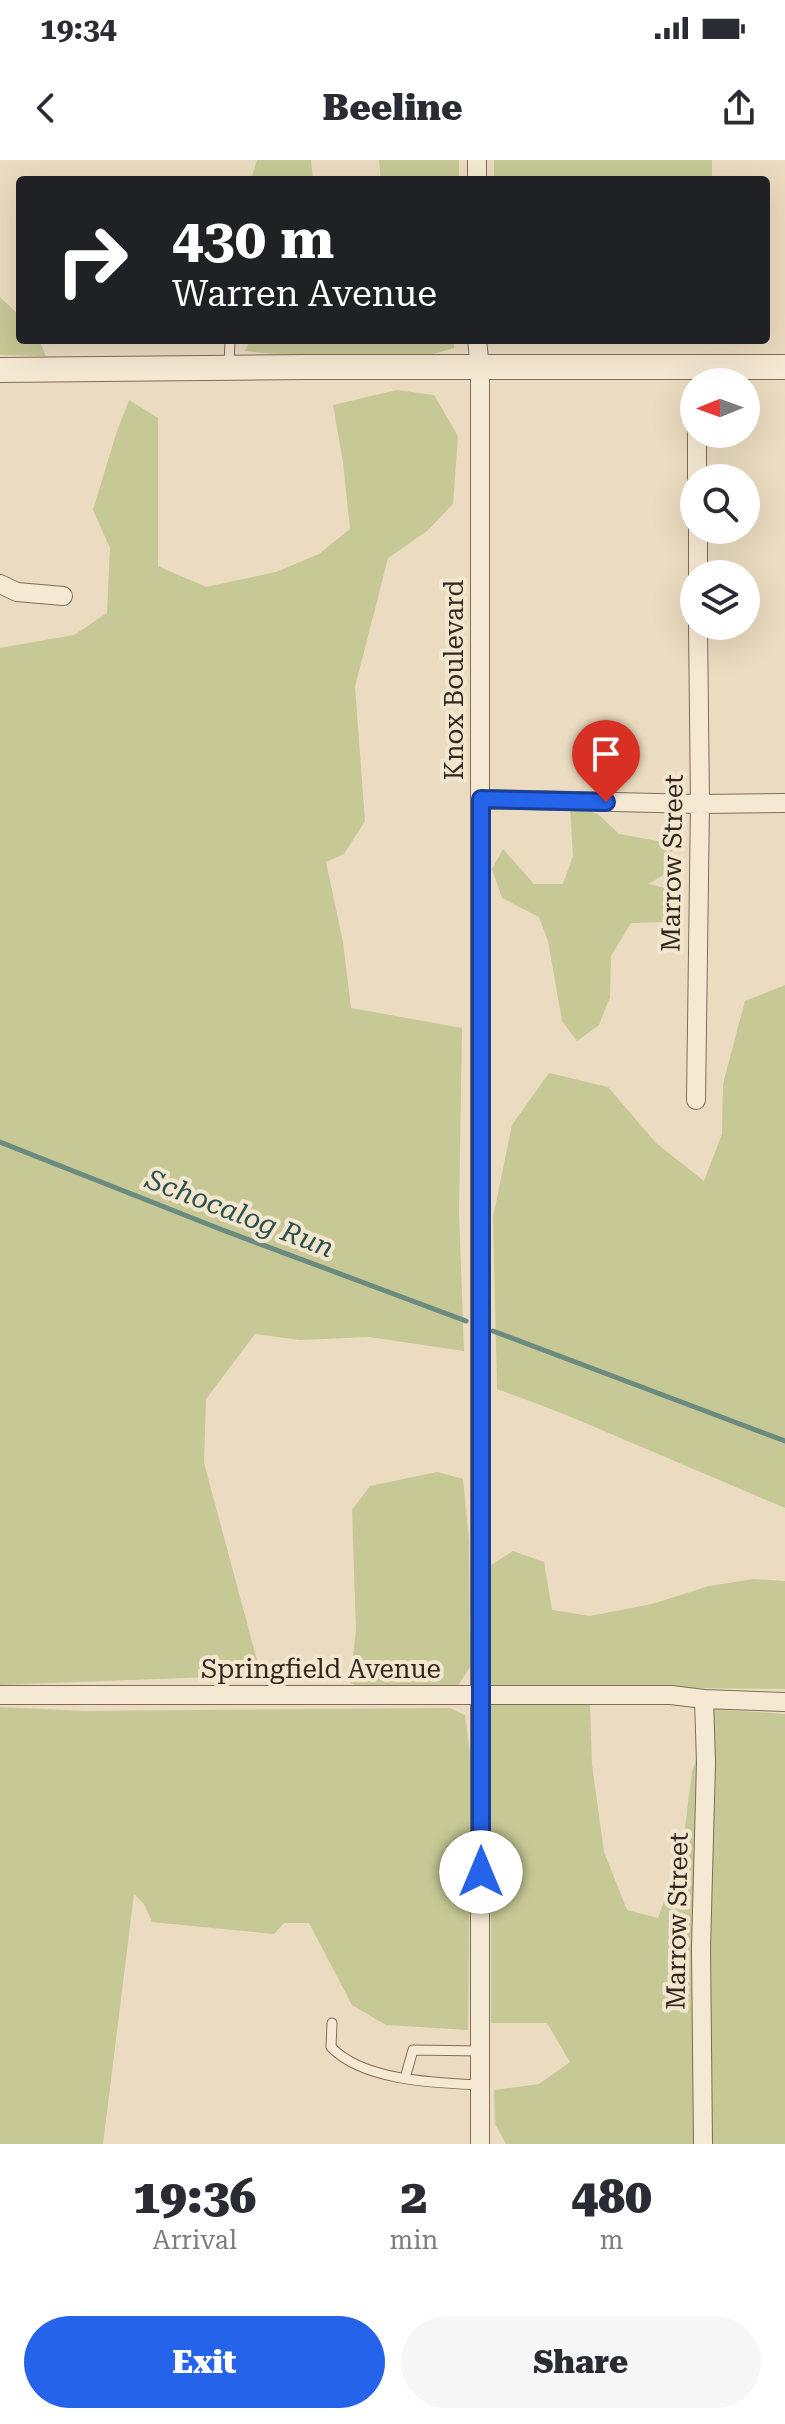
<!DOCTYPE html>
<html lang="en">
<head>
<meta charset="utf-8">
<style>
  :root { --surface:#fff; --page:#f7f7f7; --text:#2b2b33; --muted:#7c7c81; --accent:#2563eb }
  body { margin:0; font-family:"Roboto Serif",serif; background:var(--page); color:var(--text); height:100vh; display:flex; flex-direction:column; font-size:30px; white-space:nowrap }
  * { box-sizing:border-box; margin:0 }
  p { font-size:26px; color:var(--muted) }
  .icon { flex:none; width:44px; height:44px; fill:none; stroke:currentColor; stroke-width:2; stroke-linecap:round; stroke-linejoin:round }
  .map { position:relative; height:1984px; overflow:hidden }
  .sheet { display:flex; flex-direction:column; background:var(--surface); flex:1 }
  .sheet>* { flex:none }
  .guide { position:absolute; left:16px; top:16px; width:754px; height:168px; border-radius:8px; box-shadow:0 8px 32px #0002; background:#202124; color:#fff; overflow:hidden }
  .needle { width:52px; rotate:269deg }
  .fabs { position:absolute; left:680px; top:208px; display:grid; gap:16px }
  .fabs a { display:grid; place-items:center; width:80px; height:80px; border-radius:50%; background:var(--surface); box-shadow:0 8px 32px #0002; font-size:40px }
  .pin { position:absolute; display:grid; place-items:center; width:68px; height:68px; color:#fff; margin:-82px -34px; border-radius:50% 50% 50% 0; rotate:-45deg; box-shadow:0 0 8px #0007 }
  .pin .icon { rotate:45deg }
  .me { position:absolute; width:88px; margin:-44px; rotate:0deg; stroke-linejoin:round; filter:drop-shadow(0 0 6px #0008) }
  .turn { display:flex; align-items:center; gap:28px; height:168px; padding:0 24px; font-size:36px }
  .turn .icon { width:104px; height:104px; stroke-width:2.5 }
  .turn b { display:block; font-size:56px; line-height:68px }
  .eta { display:flex; justify-content:space-evenly; align-items:center; height:136px; text-align:center }
  .eta b { font-size:48px; font-weight:800; line-height:56px }
  .button { display:flex; gap:16px; margin-top:auto; padding:16px 24px }
  .button a { flex:1; height:92px; border-radius:48px; background:var(--accent); color:#fff; font-size:32px; font-weight:800; line-height:92px; text-align:center }
  .button a+a { background:var(--page); color:var(--text) }
  .status { display:flex; justify-content:space-between; align-items:center; height:56px; padding:0 40px; background:var(--surface); direction:ltr }
  .status svg { height:22px; fill:currentColor }
  header { display:flex; justify-content:space-between; align-items:center; height:104px; padding:0 24px; background:var(--surface); font-size:36px; font-weight:800 }
  .map>svg:first-child { display:block }
  .green { fill:#c6c895 }
  .lines { fill:none; stroke-linecap:round; stroke-linejoin:round }
  .stream { stroke:#6b8a80; stroke-width:5 }
  .service-casing { stroke:#836c59; stroke-width:11 }
  .minor-casing { stroke:#836c59; stroke-width:20 }
  .tertiary-casing { stroke:#836c59; stroke-width:26 }
  .service { stroke:#f6e9d3; stroke-width:9 }
  .minor { stroke:#f6e9d3; stroke-width:18 }
  .tertiary { stroke:#f6e9d3; stroke-width:24 }
  .route-casing { stroke:#184099; stroke-width:20 }
  .route { stroke:#2563eb; stroke-width:14 }
  .labels { text-anchor:middle; stroke-width:8; stroke-linejoin:round; paint-order:stroke }
  .street-label { font-size:26px; fill:#33261d; stroke:#f3e6cf }
  .water-label { font-size:28px; font-style:italic; fill:#2d524d; stroke:#f3e6cf }
</style>
</head>
<body>
<div class="status"><b>19:34</b><svg viewBox="0 0 49 12"><path d="M0 12V9h3v3zM5 12V6h3v6zM10 12V3h3v9zM15 12V0h3v12zM26 1h20v11H26zM47 4h2v5h-2z"/></svg></div>
<header><svg class="icon" aria-label="back" viewBox="0 0 24 24"><path d="M15 5l-7 7 7 7"/></svg>Beeline<svg class="icon" aria-label="share" viewBox="0 0 24 24"><path d="M12 15V3M7 8l5-5 5 5M5 13v7h14v-7"/></svg></header>
<div class="map">
<svg width="785" height="1984" viewBox="0 0 785 1984">
  <rect width="100%" height="100%" fill="#ebdbc0"/>
  <path class="green" d="M257,0H311L313,20H251Z
    M379,0H459V20H381Z
    M494,0H712V20H494Z
    M0,137L20,156V180H39L46,196L0,195Z
    M250,180H454V188L433,194H274L245,191Z
    M397,230L434,235L458,276L453,344L427,371L388,398L355,527L365,661L344,694L326,702L343,782L351,848L462,868L459,1052L464,1191L369,1177L300,1180L255,1174L206,1239L204,1303L261,1515L0,1525V488L74,475L107,453L110,388L93,350L117,271L129,240L158,258V406L206,427L276,412L319,394L350,369L343,302L333,245Z
    M570,648L586,649L599,655L619,674L674,684L667,713L648,724C669,729 672,727 678,750L670,762L631,763L611,796L610,837L599,865L577,881L562,861L548,781L539,757L502,738L492,709L503,689L534,724H563L573,696Z
    M785,825V1348L564,1254L497,1229L493,1057L512,965L549,913L608,927L656,983L704,1021L722,974L723,924L745,841Z
    M437,1312L463,1319L469,1379L470,1507L457,1527L362,1531L350,1522L356,1470L352,1350L370,1326Z
    M513,1391L544,1402L552,1450L590,1456L652,1444L709,1426L754,1419L785,1421V1529L490,1526L491,1405Z
    M491,1545H590L592,1605L604,1692L627,1750L658,1758L682,1692L692,1612L712,1549L785,1554V1984H506L495,1964L494,1930L539,1924L570,1902L547,1863H491Z
    M0,1547L85,1551L450,1548L465,1555L471,1602L468,1870L386,1865L352,1845L309,1763H284L274,1774L152,1762L144,1744L134,1734L103,1984H0Z"/>
  <g class="lines">
    <path class="stream" d="M0,982L220,1069L466,1161
      M493,1171L785,1281"/>
    <defs>
      <path id="service" d="M229,206L230,180
        M332,1863L331,1887C363,1921 436,1923 481,1925
        M405,1918L413,1890L480,1891"/>
      <path id="minor" d="M477,0V20
        M477,180L480,208V1984
        M697,274V318
        M698,370V414
        M0,424L17,432L63,436
        M481,639L700,644L785,643
        M696,940L700,644L698,466
        M0,1535H671L704,1539L785,1542
        M703,1984L701,1788L706,1603L704,1539"/>
      <path id="tertiary" d="M0,210L306,207H785"/>
    </defs>
    <use href="#service" class="service-casing"/>
    <use href="#minor" class="minor-casing"/>
    <use href="#tertiary" class="tertiary-casing"/>
    <use href="#service" class="service"/>
    <use href="#minor" class="minor"/>
    <use href="#tertiary" class="tertiary"/>
  </g>
  <g class="lines">
    <defs>
      <path id="route" d="M481,1712V639L606,642"/>
    </defs>
    <use href="#route" class="route-casing"/>
    <use href="#route" class="route"/>
  </g>
  <g class="labels">
    <g class="street-label">
      <text transform="translate(454 520) rotate(-90)" y="9">Knox Boulevard</text>
      <text transform="translate(672 703) rotate(-89)" y="9">Marrow Street</text>
      <text x="321" y="1518">Springfield Avenue</text>
      <text transform="translate(677 1761) rotate(-89)" y="9">Marrow Street</text>
    </g>
    <g class="water-label">
      <text transform="translate(240 1053) rotate(21)" y="10">Schocalog Run</text>
    </g>
  </g>
</svg>
<div class="fabs">
<a><svg class="needle" viewBox="-14 -14 28 28"><path d="M0-13l5 13h-10z" fill="#e53935"/><path d="M0 13l5-13h-10z" fill="#7c7c81"/></svg></a>
<a><svg class="icon" aria-label="search" viewBox="0 0 24 24"><circle cx="10" cy="10" r="6"/><path d="M15 15l6 6"/></svg></a>
<a><svg class="icon" aria-label="layers" viewBox="0 0 24 24"><path d="M12 4l9 5-9 5-9-5zM3 14l9 5 9-5"/></svg></a>
</div>
<div class="pin" style="left:606px;top:642px;background:#d93025"><svg class="icon" aria-label="arrive" viewBox="0 0 24 24"><path d="M6 21V4h12l-3 4 3 4H6"/></svg></div>
<svg class="me" style="left:481px;top:1712px" viewBox="-20 -20 40 40"><circle r="19" fill="#fff"/><path d="M0-13L10 11 0 6-10 11z" fill="#2563eb"/></svg>
<div class="guide">
<div class="turn"><svg class="icon" aria-label="right" viewBox="0 0 24 24"><path d="M7 20v-9h11M14 6l5 5-5 5"/></svg><div><b>430 m</b>Warren Avenue</div></div>
</div>
</div>
<section class="sheet">
<div class="eta">
<div><b>19:36</b><p>Arrival</p></div>
<div><b>2</b><p>min</p></div>
<div><b>480</b><p>m</p></div>
</div>
<div class="button"><a>Exit</a><a>Share</a></div>
</section>
</body>
</html>
